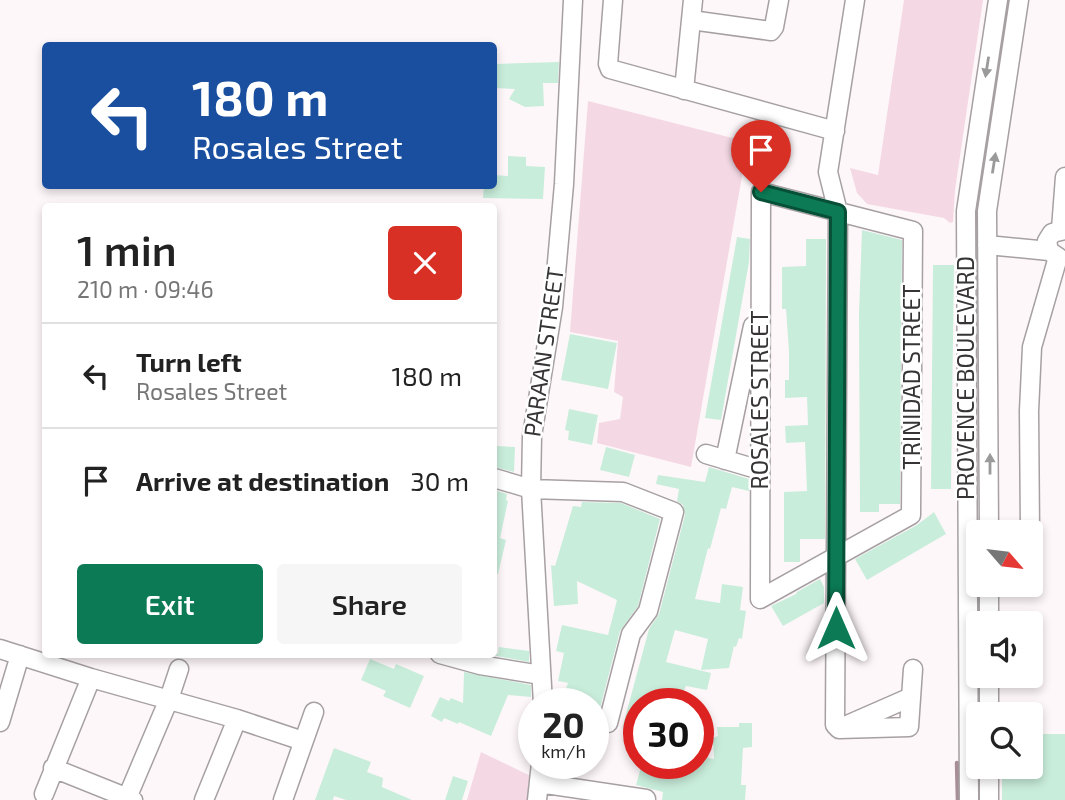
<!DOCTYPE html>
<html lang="en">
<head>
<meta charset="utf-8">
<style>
  :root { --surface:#fff; --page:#f6f6f6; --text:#222; --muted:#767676; --line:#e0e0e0; --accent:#0b7a55 }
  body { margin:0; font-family:"Exo 2",sans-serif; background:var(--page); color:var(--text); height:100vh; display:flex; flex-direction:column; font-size:26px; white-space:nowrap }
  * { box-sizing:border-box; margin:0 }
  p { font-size:23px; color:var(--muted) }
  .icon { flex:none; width:38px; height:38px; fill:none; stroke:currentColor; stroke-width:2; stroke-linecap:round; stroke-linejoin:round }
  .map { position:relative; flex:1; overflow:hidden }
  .drawer { position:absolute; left:42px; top:203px; width:455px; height:455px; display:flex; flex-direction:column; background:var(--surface); border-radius:7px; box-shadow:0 4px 10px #0003 }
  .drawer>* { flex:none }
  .banner { position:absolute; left:42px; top:42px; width:455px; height:147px; border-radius:7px; box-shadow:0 4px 10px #0003; background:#1a4fa0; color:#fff; overflow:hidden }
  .needle { width:46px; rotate:118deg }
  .controls { position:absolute; left:966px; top:520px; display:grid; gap:14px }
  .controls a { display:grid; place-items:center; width:77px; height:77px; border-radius:7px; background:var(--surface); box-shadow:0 4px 10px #0003; font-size:35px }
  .speed { position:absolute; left:518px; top:688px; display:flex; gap:14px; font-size:35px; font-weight:700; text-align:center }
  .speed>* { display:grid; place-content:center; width:91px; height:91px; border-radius:50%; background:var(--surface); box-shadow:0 4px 10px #0003; line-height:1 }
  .speed small { font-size:18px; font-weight:400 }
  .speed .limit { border:10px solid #d22; background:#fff; color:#111 }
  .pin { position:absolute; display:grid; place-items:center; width:60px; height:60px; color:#fff; margin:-72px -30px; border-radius:50% 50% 50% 0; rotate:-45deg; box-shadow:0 0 7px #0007 }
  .pin .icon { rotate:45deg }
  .me { position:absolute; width:77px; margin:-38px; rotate:0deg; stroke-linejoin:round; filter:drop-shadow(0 0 5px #0008) }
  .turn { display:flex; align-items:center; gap:24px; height:147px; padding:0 35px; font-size:32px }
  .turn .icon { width:91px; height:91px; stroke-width:2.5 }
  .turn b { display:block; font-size:49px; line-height:60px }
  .round { display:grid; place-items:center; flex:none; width:74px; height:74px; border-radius:7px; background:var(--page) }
  .head { display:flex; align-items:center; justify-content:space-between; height:119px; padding:0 35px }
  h1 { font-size:42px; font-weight:600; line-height:52px }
  .cta { display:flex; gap:14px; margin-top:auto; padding:14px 35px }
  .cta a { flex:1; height:80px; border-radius:7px; background:var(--accent); color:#fff; font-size:28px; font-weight:600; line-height:80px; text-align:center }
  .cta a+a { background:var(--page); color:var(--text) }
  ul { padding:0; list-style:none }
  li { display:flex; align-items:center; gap:21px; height:105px; padding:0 35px; border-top:2px solid var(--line) }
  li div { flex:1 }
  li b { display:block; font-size:26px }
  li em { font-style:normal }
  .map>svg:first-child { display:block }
  .green { fill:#f4d9e4 }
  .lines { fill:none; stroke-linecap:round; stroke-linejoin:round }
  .stream { stroke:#a78e97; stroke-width:4.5 }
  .building { fill:#c9eddb }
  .minor-casing { stroke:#a6a0a3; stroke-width:21 }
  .minor { stroke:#fff; stroke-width:18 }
  .oneway { fill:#9a9a9a }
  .route-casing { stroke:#074f37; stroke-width:18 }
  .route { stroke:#0b7a55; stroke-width:12 }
  .labels { text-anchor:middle; stroke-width:5; stroke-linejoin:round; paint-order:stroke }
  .street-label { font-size:23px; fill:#363434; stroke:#fff }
</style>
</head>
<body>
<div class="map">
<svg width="1065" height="800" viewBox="0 0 1065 800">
  <rect width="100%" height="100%" fill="#fef7fa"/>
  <path class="green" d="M904,0H983L955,190L953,222L950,223L944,218L867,204L857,193L850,168L878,175Z
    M588,101L748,142L691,467L597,443L599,423L620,419L623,397L614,392L618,341L570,332Z
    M481,752L541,781L536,800H467Z"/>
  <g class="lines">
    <path class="stream" d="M957,763L958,800"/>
  </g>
  <path class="building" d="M559,62L558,83H543L544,106L525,107L509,99L515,89L494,88V64Z
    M508,156L526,157V166L545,167L543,199L483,198L484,186H494V175L508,176Z
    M862,230L902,240L900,504H879V512H860L859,314Z
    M737,237L750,239L749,262L721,420L705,418Z
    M806,239H826L825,539H800V562H784V492L807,491L805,442L786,443L785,426L808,425L807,397L785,398V380H789V352L786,309H782V267L806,266Z
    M933,265H954L951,489H931Z
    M570,334L617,343L608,389L561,380Z
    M569,409L598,415L592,445L568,440L569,431L565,430Z
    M496,446L515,447L514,472L494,467Z
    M606,447L635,455L629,477L600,470Z
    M709,467L749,479V491L732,487L726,509L721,508L710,549L708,548L695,599L720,603L722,584L743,587L740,610L746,611L742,639L739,638L736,647L734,646L729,668L701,670L708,639L675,630L666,662L711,673L707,690L686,686L678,704H639V709L622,729L649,629L659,614L685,515L683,505L677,501L679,489L656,484L658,475L705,482Z
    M494,490L507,494L506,500L508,501L500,538L506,540L498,574H494Z
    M582,502L621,503L660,519L638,606L620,631L597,720L600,731L598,741H593V704H560L568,683L558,681L564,653L556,651L562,625L608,635L617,600L577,581L578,604L554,606L551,565L555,566L573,506L581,507Z
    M934,512L946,534L867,580L855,559L917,525Z
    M820,579L824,587V603L783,626L771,606L796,594L797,592Z
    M499,647L529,651V662L486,654H498Z
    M370,659L394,669L396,664L424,676L410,708L383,696L386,691L361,680Z
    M464,672L531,685V697L508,695L491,736L459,722L458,724L444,718L442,722L431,716L440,697L449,701L451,698L463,703Z
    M739,723H752V747L743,748L741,785H746L745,800H662L663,792L636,785L642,763L653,766L654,763L671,766V763H698V756L714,759L713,738L718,736L717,727H739Z
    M1033,734H1065V800H1002V766H1033Z
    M334,748L371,762L367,772L383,778L382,787L412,800H346L334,796L333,800H315Z
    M453,776L468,781L462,800H445Z"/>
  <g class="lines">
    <defs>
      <path id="minor" d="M613,0L608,64L610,69L835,131
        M855,0L828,172L838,212L835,725L839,729L909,727L913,669
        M691,20L771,31L774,27L779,0
        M684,90L693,0
        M761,192L913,231L911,515L760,599Z
        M1061,229L1065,177
        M987,245L1049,251
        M1058,257L1049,251L1047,241L1052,233L1065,230
        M706,454L760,470
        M725,460L753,326
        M494,478L531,489L623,492L674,512L648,611L631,634L608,723
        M989,532L987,211L1019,0
        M1030,532L1029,411L1032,347L1058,257
        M989,623V584
        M0,649L91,678L237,719L303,741
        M440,654L480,665L541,675
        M543,704L531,489L532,436L553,307L564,184L573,0
        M989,714V676
        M0,722L20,655
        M847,725L911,697
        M53,768L133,800
        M539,783L646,799
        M44,794L91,678
        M127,798L169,699L179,669
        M204,800L237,719
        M283,800L314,712
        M537,800L541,763
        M969,800L966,211L998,0
        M989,800V766"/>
    </defs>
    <use href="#minor" class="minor-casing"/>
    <use href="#minor" class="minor"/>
  </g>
  <defs><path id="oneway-solid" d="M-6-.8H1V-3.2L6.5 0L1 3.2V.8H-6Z" transform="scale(1.75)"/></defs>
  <g class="oneway">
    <use href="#oneway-solid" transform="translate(987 67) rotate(99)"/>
    <use href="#oneway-solid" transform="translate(994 163) rotate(-81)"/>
    <use href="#oneway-solid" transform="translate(990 464) rotate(-90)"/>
  </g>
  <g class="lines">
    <defs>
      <path id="route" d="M761,192L838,212L836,628"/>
    </defs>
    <use href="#route" class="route-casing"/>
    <use href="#route" class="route"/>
  </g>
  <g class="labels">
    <g class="street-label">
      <text transform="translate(544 352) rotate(-82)" y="8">PARAAN STREET</text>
      <text transform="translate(912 377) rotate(-90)" y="8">TRINIDAD STREET</text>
      <text transform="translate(966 378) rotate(-90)" y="8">PROVENCE BOULEVARD</text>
      <text transform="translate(760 400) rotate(-90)" y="8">ROSALES STREET</text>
    </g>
  </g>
</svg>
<div class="controls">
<a><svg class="needle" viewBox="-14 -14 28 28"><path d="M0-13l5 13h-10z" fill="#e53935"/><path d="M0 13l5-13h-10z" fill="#767676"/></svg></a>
<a><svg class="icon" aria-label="sound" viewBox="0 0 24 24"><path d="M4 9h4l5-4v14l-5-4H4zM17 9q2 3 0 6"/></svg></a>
<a><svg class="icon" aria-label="search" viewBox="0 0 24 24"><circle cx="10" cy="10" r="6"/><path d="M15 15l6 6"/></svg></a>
</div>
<div class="speed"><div>20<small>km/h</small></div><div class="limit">30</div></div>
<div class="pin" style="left:761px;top:192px;background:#d93025"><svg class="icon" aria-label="arrive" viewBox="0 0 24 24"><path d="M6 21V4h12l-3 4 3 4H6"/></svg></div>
<svg class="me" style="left:836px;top:628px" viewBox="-20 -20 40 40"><path d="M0-17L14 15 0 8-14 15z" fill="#0b7a55" stroke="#fff" stroke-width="4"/></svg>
<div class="banner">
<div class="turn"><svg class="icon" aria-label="left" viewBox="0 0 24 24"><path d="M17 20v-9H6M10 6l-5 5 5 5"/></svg><div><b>180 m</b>Rosales Street</div></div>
</div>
<section class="drawer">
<div class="head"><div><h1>1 min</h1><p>210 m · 09:46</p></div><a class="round" style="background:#d93025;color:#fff"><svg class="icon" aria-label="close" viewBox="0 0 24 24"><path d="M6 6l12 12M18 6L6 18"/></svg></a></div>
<ul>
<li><svg class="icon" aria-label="left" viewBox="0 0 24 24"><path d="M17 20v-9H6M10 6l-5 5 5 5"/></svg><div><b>Turn left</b><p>Rosales Street</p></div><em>180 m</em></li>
<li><svg class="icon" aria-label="arrive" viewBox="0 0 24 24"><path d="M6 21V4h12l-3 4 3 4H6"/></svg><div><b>Arrive at destination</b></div><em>30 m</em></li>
</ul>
<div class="cta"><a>Exit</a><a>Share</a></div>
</section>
</div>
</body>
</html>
